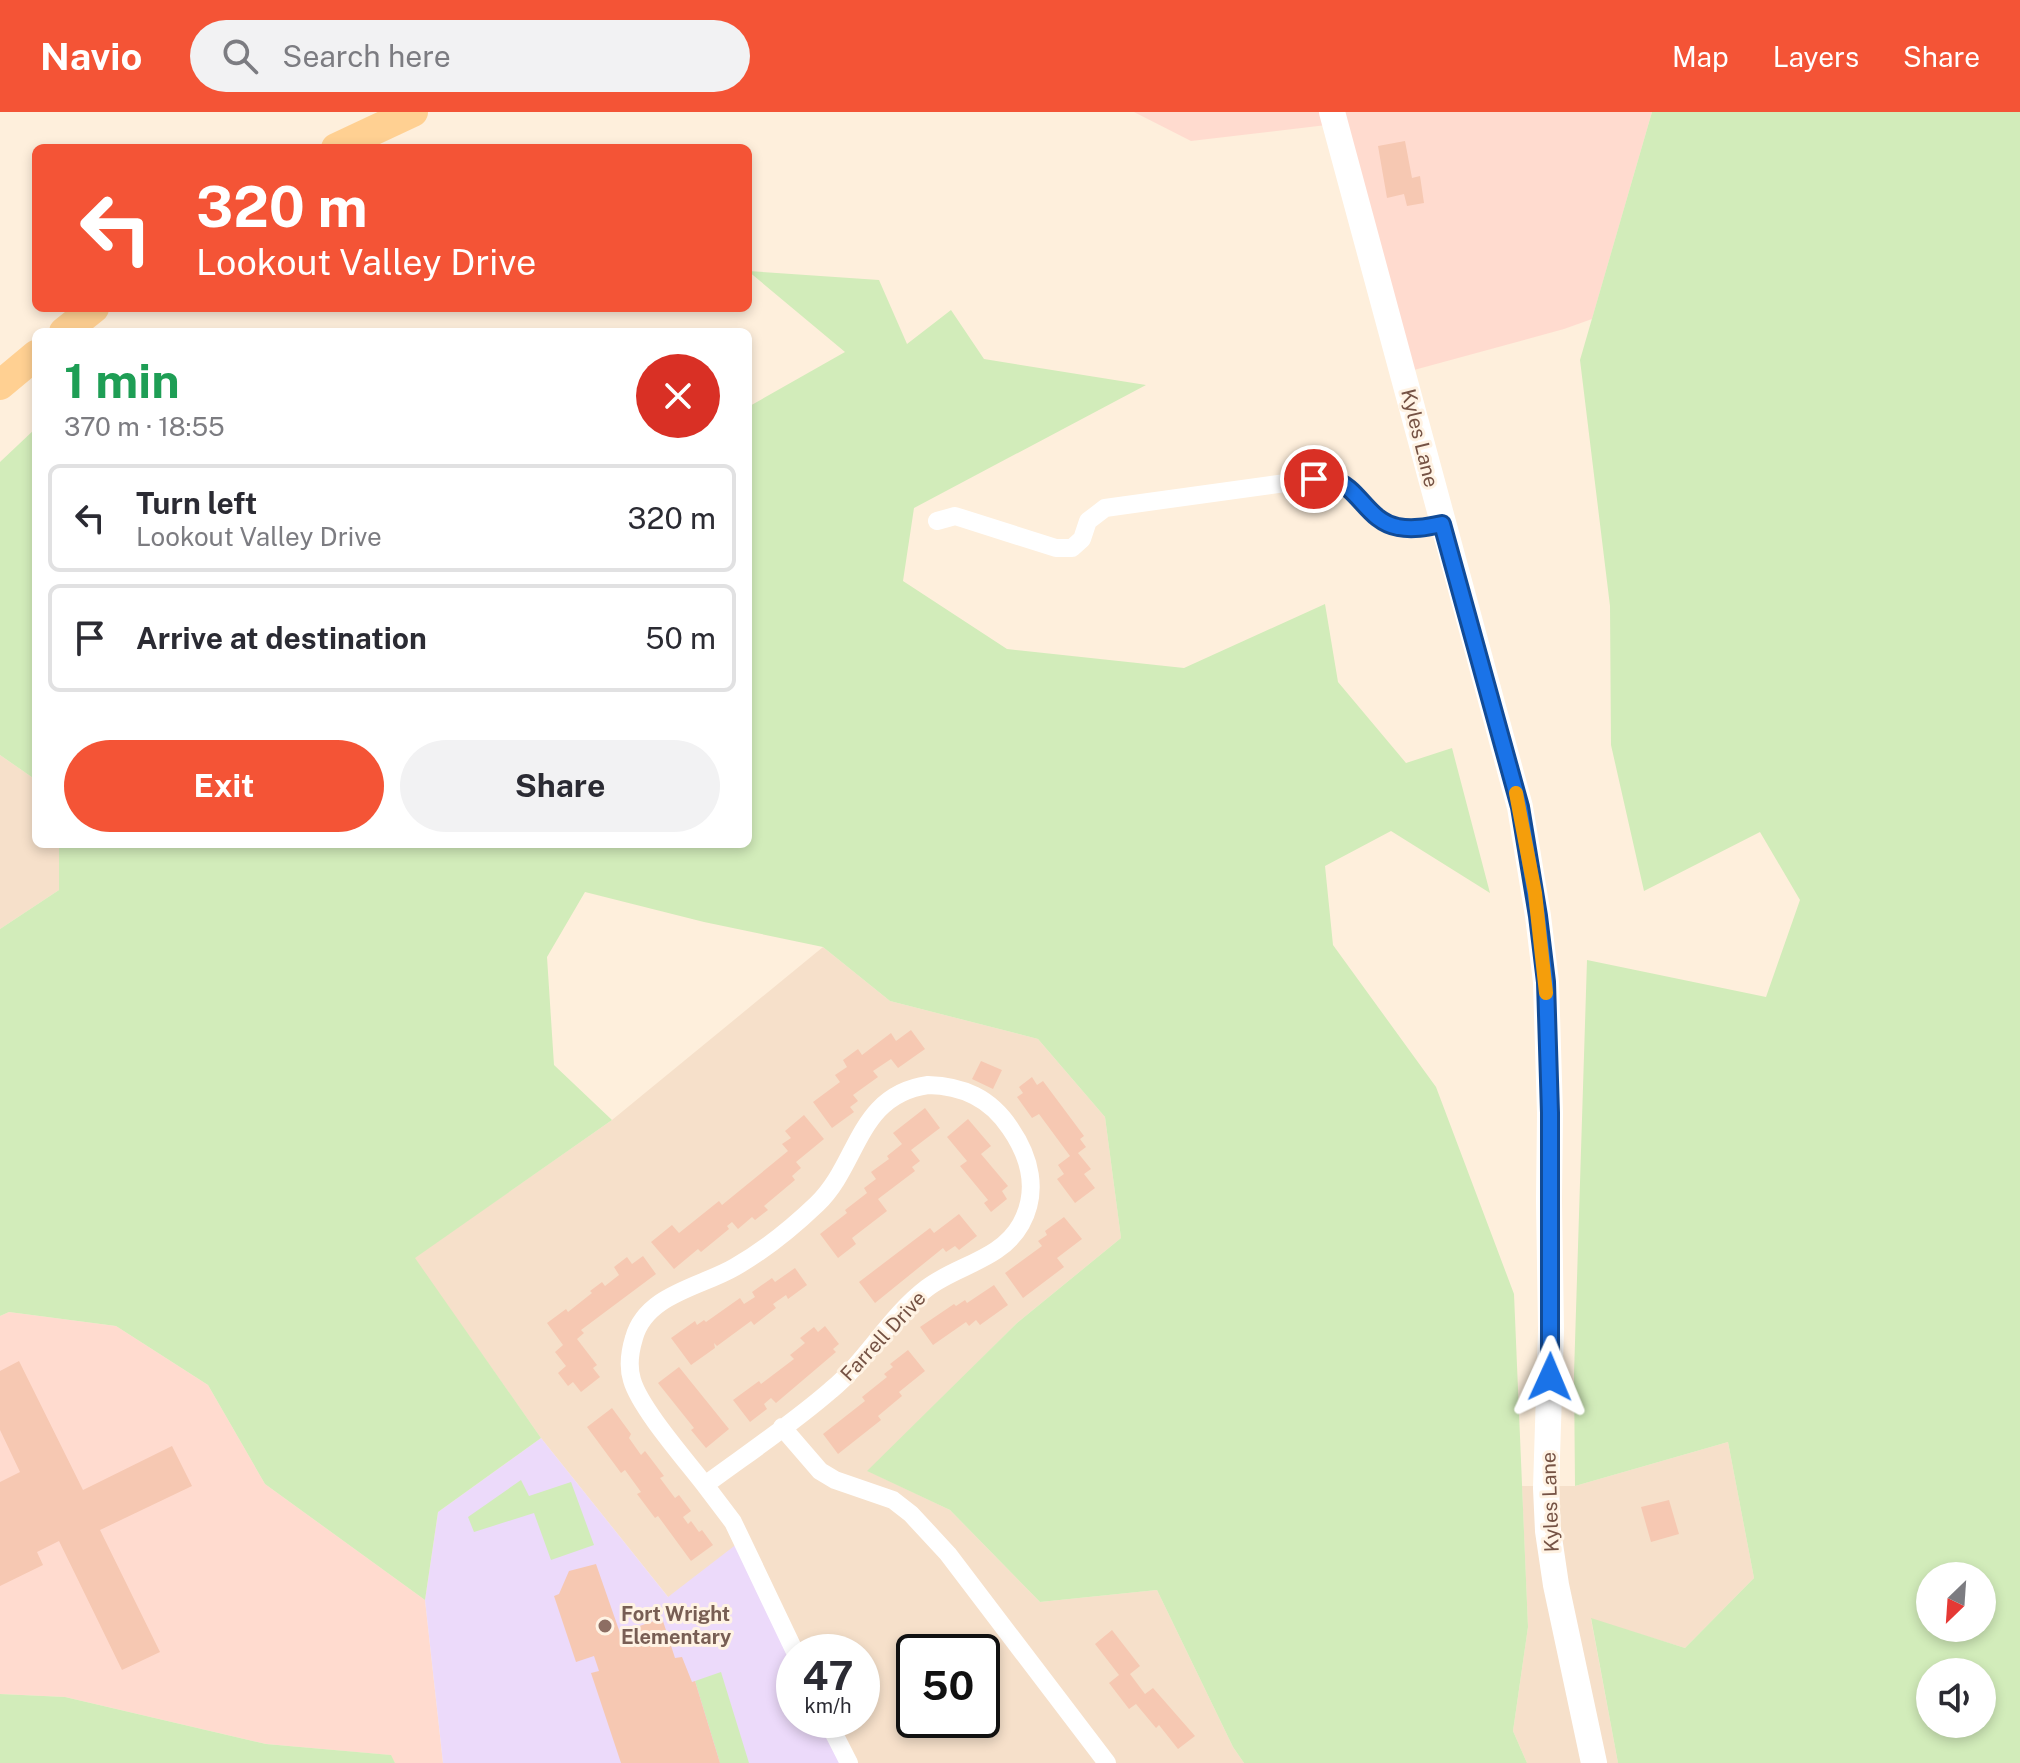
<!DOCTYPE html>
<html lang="en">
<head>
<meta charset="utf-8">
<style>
  :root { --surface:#fff; --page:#f2f2f3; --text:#2b2b33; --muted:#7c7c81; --line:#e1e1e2; --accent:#f45436 }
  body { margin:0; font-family:"Public Sans",sans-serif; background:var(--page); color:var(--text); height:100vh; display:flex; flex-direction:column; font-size:30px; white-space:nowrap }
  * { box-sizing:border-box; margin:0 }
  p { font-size:26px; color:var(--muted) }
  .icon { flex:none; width:44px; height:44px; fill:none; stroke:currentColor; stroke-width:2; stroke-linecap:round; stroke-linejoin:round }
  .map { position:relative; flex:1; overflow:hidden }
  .sheet { position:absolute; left:32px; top:216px; width:720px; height:520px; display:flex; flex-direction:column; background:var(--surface); border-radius:12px; box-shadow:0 4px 12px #0003 }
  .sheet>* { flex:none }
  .banner { position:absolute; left:32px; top:32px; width:720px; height:168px; border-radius:12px; box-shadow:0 4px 12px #0003; background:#f45436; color:#fff; overflow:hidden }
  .needle { width:52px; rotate:205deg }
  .buttons { position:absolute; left:1916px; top:1450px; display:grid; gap:16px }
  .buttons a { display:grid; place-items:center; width:80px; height:80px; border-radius:50%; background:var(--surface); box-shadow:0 4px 12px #0003; font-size:40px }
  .speed { position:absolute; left:776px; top:1522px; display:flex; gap:16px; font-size:40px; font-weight:700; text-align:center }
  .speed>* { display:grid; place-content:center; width:104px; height:104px; border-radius:50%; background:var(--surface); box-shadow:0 4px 12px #0003; line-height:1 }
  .speed small { font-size:20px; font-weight:400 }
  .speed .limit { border:4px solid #111; border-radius:12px; background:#fff; color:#111 }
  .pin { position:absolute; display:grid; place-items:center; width:68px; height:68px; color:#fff; margin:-34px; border:4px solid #fff; border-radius:50%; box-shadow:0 2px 8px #0007 }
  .me { position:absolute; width:88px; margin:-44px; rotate:1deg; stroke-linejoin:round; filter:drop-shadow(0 0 6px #0008) }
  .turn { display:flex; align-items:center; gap:28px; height:168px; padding:0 32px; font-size:36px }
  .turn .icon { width:104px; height:104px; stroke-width:2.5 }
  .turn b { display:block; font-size:56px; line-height:68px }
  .round { display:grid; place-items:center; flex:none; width:84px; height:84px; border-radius:42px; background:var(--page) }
  .head { display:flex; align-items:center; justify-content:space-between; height:136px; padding:0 32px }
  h1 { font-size:48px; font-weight:700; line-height:60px; color:#1e9e55 }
  .cta { display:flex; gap:16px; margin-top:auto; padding:16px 32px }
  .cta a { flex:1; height:92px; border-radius:48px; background:var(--accent); color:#fff; font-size:32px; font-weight:700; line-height:92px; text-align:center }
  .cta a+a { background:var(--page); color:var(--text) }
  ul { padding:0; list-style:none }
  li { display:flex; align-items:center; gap:24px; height:108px; margin:0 16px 12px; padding:0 16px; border:4px solid var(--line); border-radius:12px }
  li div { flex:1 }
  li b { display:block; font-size:30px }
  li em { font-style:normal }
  header { display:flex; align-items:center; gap:48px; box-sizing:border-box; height:112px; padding:0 40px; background:var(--accent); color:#fff }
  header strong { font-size:38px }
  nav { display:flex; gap:44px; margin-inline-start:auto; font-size:28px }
  .search { width:560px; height:72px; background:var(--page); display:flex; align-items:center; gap:20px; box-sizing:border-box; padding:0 28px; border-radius:44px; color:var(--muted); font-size:30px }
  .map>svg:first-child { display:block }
  .residential { fill:#f6e0ca; fill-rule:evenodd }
  .commercial { fill:#ffdbcf }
  .education { fill:#ecdafa }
  .green { fill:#d2ecba; fill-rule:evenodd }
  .building { fill:#f6c8b2 }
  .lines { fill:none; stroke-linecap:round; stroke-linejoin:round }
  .minor { stroke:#fff; stroke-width:18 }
  .secondary { stroke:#fff; stroke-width:26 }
  .primary { stroke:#ffd092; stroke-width:30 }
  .route-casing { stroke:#114b97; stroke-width:20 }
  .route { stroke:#1a73e8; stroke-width:14 }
  .slow { stroke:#f59e0b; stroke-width:14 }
  .education-dot { fill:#8d6e63; stroke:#fff3e4; stroke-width:3 }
  .labels { text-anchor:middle; stroke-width:6; stroke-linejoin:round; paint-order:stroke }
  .street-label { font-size:20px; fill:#755244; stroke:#fff3e4 }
  .education-label { font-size:20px; font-weight:bold; fill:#785e54; stroke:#fff3e4; text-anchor:start }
</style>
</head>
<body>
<header>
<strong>Navio</strong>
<div class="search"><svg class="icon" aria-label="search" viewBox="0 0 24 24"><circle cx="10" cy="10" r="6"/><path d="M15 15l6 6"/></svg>Search here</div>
<nav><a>Map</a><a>Layers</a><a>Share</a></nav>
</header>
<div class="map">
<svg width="2020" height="1651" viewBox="0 0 2020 1651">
  <rect width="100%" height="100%" fill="#feefdc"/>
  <path class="residential" d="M0,643L36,668V732H59V778L0,817Z
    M823,835L890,889L1038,927L1105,1005L1121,1126L1017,1211L868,1359L950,1398L1040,1490L1157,1478L1233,1635L1244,1651H849L827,1608H862V1540H795L669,1486L541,1326L414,1146L612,1008ZM914,1540H982V1608H914Z
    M1728,1330L1754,1466L1685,1536L1591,1507L1618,1651H1527L1513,1619L1528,1515L1522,1374H1575Z"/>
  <path class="commercial" d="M1134,0H1652L1592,207L1564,217L1403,261L1335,12L1191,29Z
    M9,1200L116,1214L208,1273L265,1372L425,1488L443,1651H395L390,1643L266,1632L65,1585L0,1582V1204Z"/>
  <path class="education" d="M541,1326L668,1485L742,1428L794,1540V1608H827L849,1651H443L425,1488L438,1400Z"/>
  <path class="green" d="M1652,0H2020V1651H1618L1591,1506L1685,1536L1754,1466L1728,1330L1575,1374L1574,1262L1587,848L1766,885L1800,788L1760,720L1644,779L1611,633L1610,494L1580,248ZM1982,1464V1516H1930V1464ZM1982,1560V1612H1930V1560Z
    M748,159L879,168L907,232L951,198L984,247L1146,273L914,396L903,469L1007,537L1184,556L1325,492L1338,570L1406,651L1452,636L1490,781L1391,719L1325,754L1333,833L1436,975L1514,1182L1528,1515L1513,1619L1527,1651H1244L1233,1635L1157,1478L1040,1490L950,1398L867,1359L1017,1211L1121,1126L1105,1005L1038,927L890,889L823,835L704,810L585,780L547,845L554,953L612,1008L415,1146L541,1326L438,1400L425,1488L265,1372L208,1273L116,1214L9,1200L0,1204V817L59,778V732H748V295L845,240Z
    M36,316V668L0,643V350Z
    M521,1368L529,1384L571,1370L594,1433L551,1448L534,1401L474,1420L468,1405Z
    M721,1560L749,1651H720L695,1569Z
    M0,1582L65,1585L266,1632L391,1643L395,1651H0Z"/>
  <path class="building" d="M1405,29L1412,66L1420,64L1424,91L1407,94L1404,82L1387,86L1378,34Z
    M911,918L925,937L898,956L891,947L873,959L878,965L853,983L858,989L850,995L854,1000L832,1016L813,990L840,970L835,963L847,955L843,948L858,937L862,943L891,921L896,929Z
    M981,949L1002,958L993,977L972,967Z
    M1032,965L1037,973L1043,969L1084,1024L1080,1027L1086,1035L1078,1041L1091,1057L1084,1062L1095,1076L1075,1091L1057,1067L1064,1062L1058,1053L1070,1044L1039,1002L1032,1006L1017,985L1023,981L1019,975Z
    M925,996L940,1016L911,1038L920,1049L912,1055L915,1059L878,1087L887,1099L852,1126L856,1132L838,1146L820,1122L847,1101L845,1098L867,1081L864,1076L876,1067L871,1060L889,1047L887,1044L902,1032L893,1021Z
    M804,1003L824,1027L796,1050L801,1056L792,1064L795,1068L764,1094L768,1098L755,1108L752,1105L738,1117L732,1110L727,1114L729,1117L701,1140L698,1137L674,1157L651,1130L672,1113L679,1121L719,1089L722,1093L788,1039L782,1032L791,1026L785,1019Z
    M968,1007L991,1034L981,1042L1008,1074L1002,1079L1007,1087L991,1100L984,1091L988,1088L960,1054L967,1049L947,1025Z
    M959,1102L977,1124L959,1138L955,1134L946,1140L943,1136L875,1191L859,1170L930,1116L934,1121Z
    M1064,1105L1082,1127L1057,1146L1064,1155L1023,1186L1005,1161L1042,1134L1038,1129L1047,1123L1045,1119Z
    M643,1144L656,1162L581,1218L584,1221L577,1227L597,1253L593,1256L600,1265L581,1280L573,1270L568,1274L558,1261L566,1254L555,1240L563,1233L547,1211L566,1197L568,1200L592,1181L590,1179L602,1170L605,1174L619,1163L614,1155L627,1145L632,1152Z
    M795,1156L807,1173L788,1187L786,1183L773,1192L776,1196L754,1213L751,1209L717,1234L714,1231L715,1236L691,1253L671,1226L695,1209L697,1213L704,1208L706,1210L740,1186L744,1192L755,1185L752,1180L772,1166L775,1170Z
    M994,1173L1008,1193L980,1213L976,1208L969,1214L966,1210L933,1233L920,1215L954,1192L956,1194L965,1188L967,1191Z
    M825,1214L839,1232L833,1237L836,1240L776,1291L771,1286L764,1292L767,1297L750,1310L733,1288L759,1269L761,1272L794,1247L790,1243L805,1231L800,1226L814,1215L818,1220Z
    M908,1238L925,1259L899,1280L902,1284L878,1304L881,1308L838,1342L823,1322L865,1289L862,1285L887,1265L884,1262L893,1255L890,1252Z
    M19,1249L83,1378L172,1334L192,1374L100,1418L160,1540L122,1558L59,1429L37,1440L43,1453L0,1474V1370L20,1360L0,1318V1259Z
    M679,1255L729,1317L706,1336L691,1318L694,1316L658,1271Z
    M612,1296L631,1322L629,1326L641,1343L645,1339L664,1364L660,1366L675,1386L679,1383L691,1399L683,1405L688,1412L691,1409L699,1420L702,1418L713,1433L691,1449L658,1404L655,1406L637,1382L641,1380L625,1358L621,1361L587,1315Z
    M1669,1388L1679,1422L1651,1430L1641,1395Z
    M596,1452L620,1521L662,1506L675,1546L682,1545L692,1570L695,1569L720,1651H621L591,1561L599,1559L594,1544L576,1550L554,1484L559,1482L569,1459Z
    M1112,1518L1140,1554L1130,1562L1145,1582L1153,1576L1195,1624L1178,1637L1159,1613L1156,1616L1136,1592L1129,1597L1109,1571L1119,1563L1095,1532Z"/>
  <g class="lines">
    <path class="minor" d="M937,409L955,404L1056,436H1072L1082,427L1088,409L1105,396L1314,367C1319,367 1327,367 1333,368C1359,375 1367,410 1398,415C1413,418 1427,415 1442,412
      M928,973C963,974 990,986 1010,1016C1030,1045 1039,1079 1021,1112C1001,1148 957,1153 927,1176C889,1205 867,1248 831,1278C792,1312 747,1342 705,1373C685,1347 640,1296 632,1268C628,1255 630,1239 634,1226C646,1182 701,1175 735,1155C763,1139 793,1115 817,1092C859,1052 857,983 928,973Z
      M782,1315L820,1359L835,1368L893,1388L911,1402L948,1442L1107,1651
      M705,1373L733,1410L795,1540
      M827,1608L849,1651"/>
    <path class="secondary" d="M1332,0L1520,695L1538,804L1546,870L1550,1001L1549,1088L1551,1218L1546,1376L1548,1419L1556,1473L1594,1651"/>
    <path class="primary" d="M336,36L413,0
      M64,220L94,196
      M0,273L36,243"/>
  </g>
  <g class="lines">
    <defs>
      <path id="route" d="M1314,367C1319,367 1327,367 1333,368C1359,375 1368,410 1398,415C1413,418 1427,415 1442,412L1520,695L1538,804L1546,870L1550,1001V1265"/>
    </defs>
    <use href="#route" class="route-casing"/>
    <use href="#route" class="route"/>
    <path class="slow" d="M1516,681L1535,781L1546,881"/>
  </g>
  <circle class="education-dot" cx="605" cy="1514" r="8"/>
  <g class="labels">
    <g class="street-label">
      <text transform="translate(1420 326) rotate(76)" y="7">Kyles Lane</text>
      <text transform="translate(883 1224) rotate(-47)" y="7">Farrell Drive</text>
      <text transform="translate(1550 1390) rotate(-92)" y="7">Kyles Lane</text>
    </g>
    <g class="education-label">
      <text x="621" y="1509">Fort Wright<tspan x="621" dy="23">Elementary</tspan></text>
    </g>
  </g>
</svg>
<div class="buttons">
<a><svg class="needle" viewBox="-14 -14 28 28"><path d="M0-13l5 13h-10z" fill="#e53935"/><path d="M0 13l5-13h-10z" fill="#7c7c81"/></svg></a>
<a><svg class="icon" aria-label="sound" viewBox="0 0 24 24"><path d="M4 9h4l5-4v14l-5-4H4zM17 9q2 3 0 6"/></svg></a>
</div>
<div class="speed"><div>47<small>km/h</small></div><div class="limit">50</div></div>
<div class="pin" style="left:1314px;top:367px;background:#d93025"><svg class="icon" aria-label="arrive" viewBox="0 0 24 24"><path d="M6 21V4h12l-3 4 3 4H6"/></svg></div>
<svg class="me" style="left:1550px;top:1265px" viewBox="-20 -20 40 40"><path d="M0-17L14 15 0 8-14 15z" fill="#1a73e8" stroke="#fff" stroke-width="4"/></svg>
<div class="banner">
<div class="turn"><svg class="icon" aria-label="left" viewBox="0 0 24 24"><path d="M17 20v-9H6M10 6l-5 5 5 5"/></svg><div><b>320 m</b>Lookout Valley Drive</div></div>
</div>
<section class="sheet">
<div class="head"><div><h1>1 min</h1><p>370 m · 18:55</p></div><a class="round" style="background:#d93025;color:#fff"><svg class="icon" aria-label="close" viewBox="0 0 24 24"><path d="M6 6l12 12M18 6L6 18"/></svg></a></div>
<ul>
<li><svg class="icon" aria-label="left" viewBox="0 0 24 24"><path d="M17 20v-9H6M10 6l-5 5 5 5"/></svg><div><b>Turn left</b><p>Lookout Valley Drive</p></div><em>320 m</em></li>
<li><svg class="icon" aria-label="arrive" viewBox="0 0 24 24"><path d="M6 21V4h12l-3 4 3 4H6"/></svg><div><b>Arrive at destination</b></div><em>50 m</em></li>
</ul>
<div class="cta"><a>Exit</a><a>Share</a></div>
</section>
</div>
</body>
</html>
